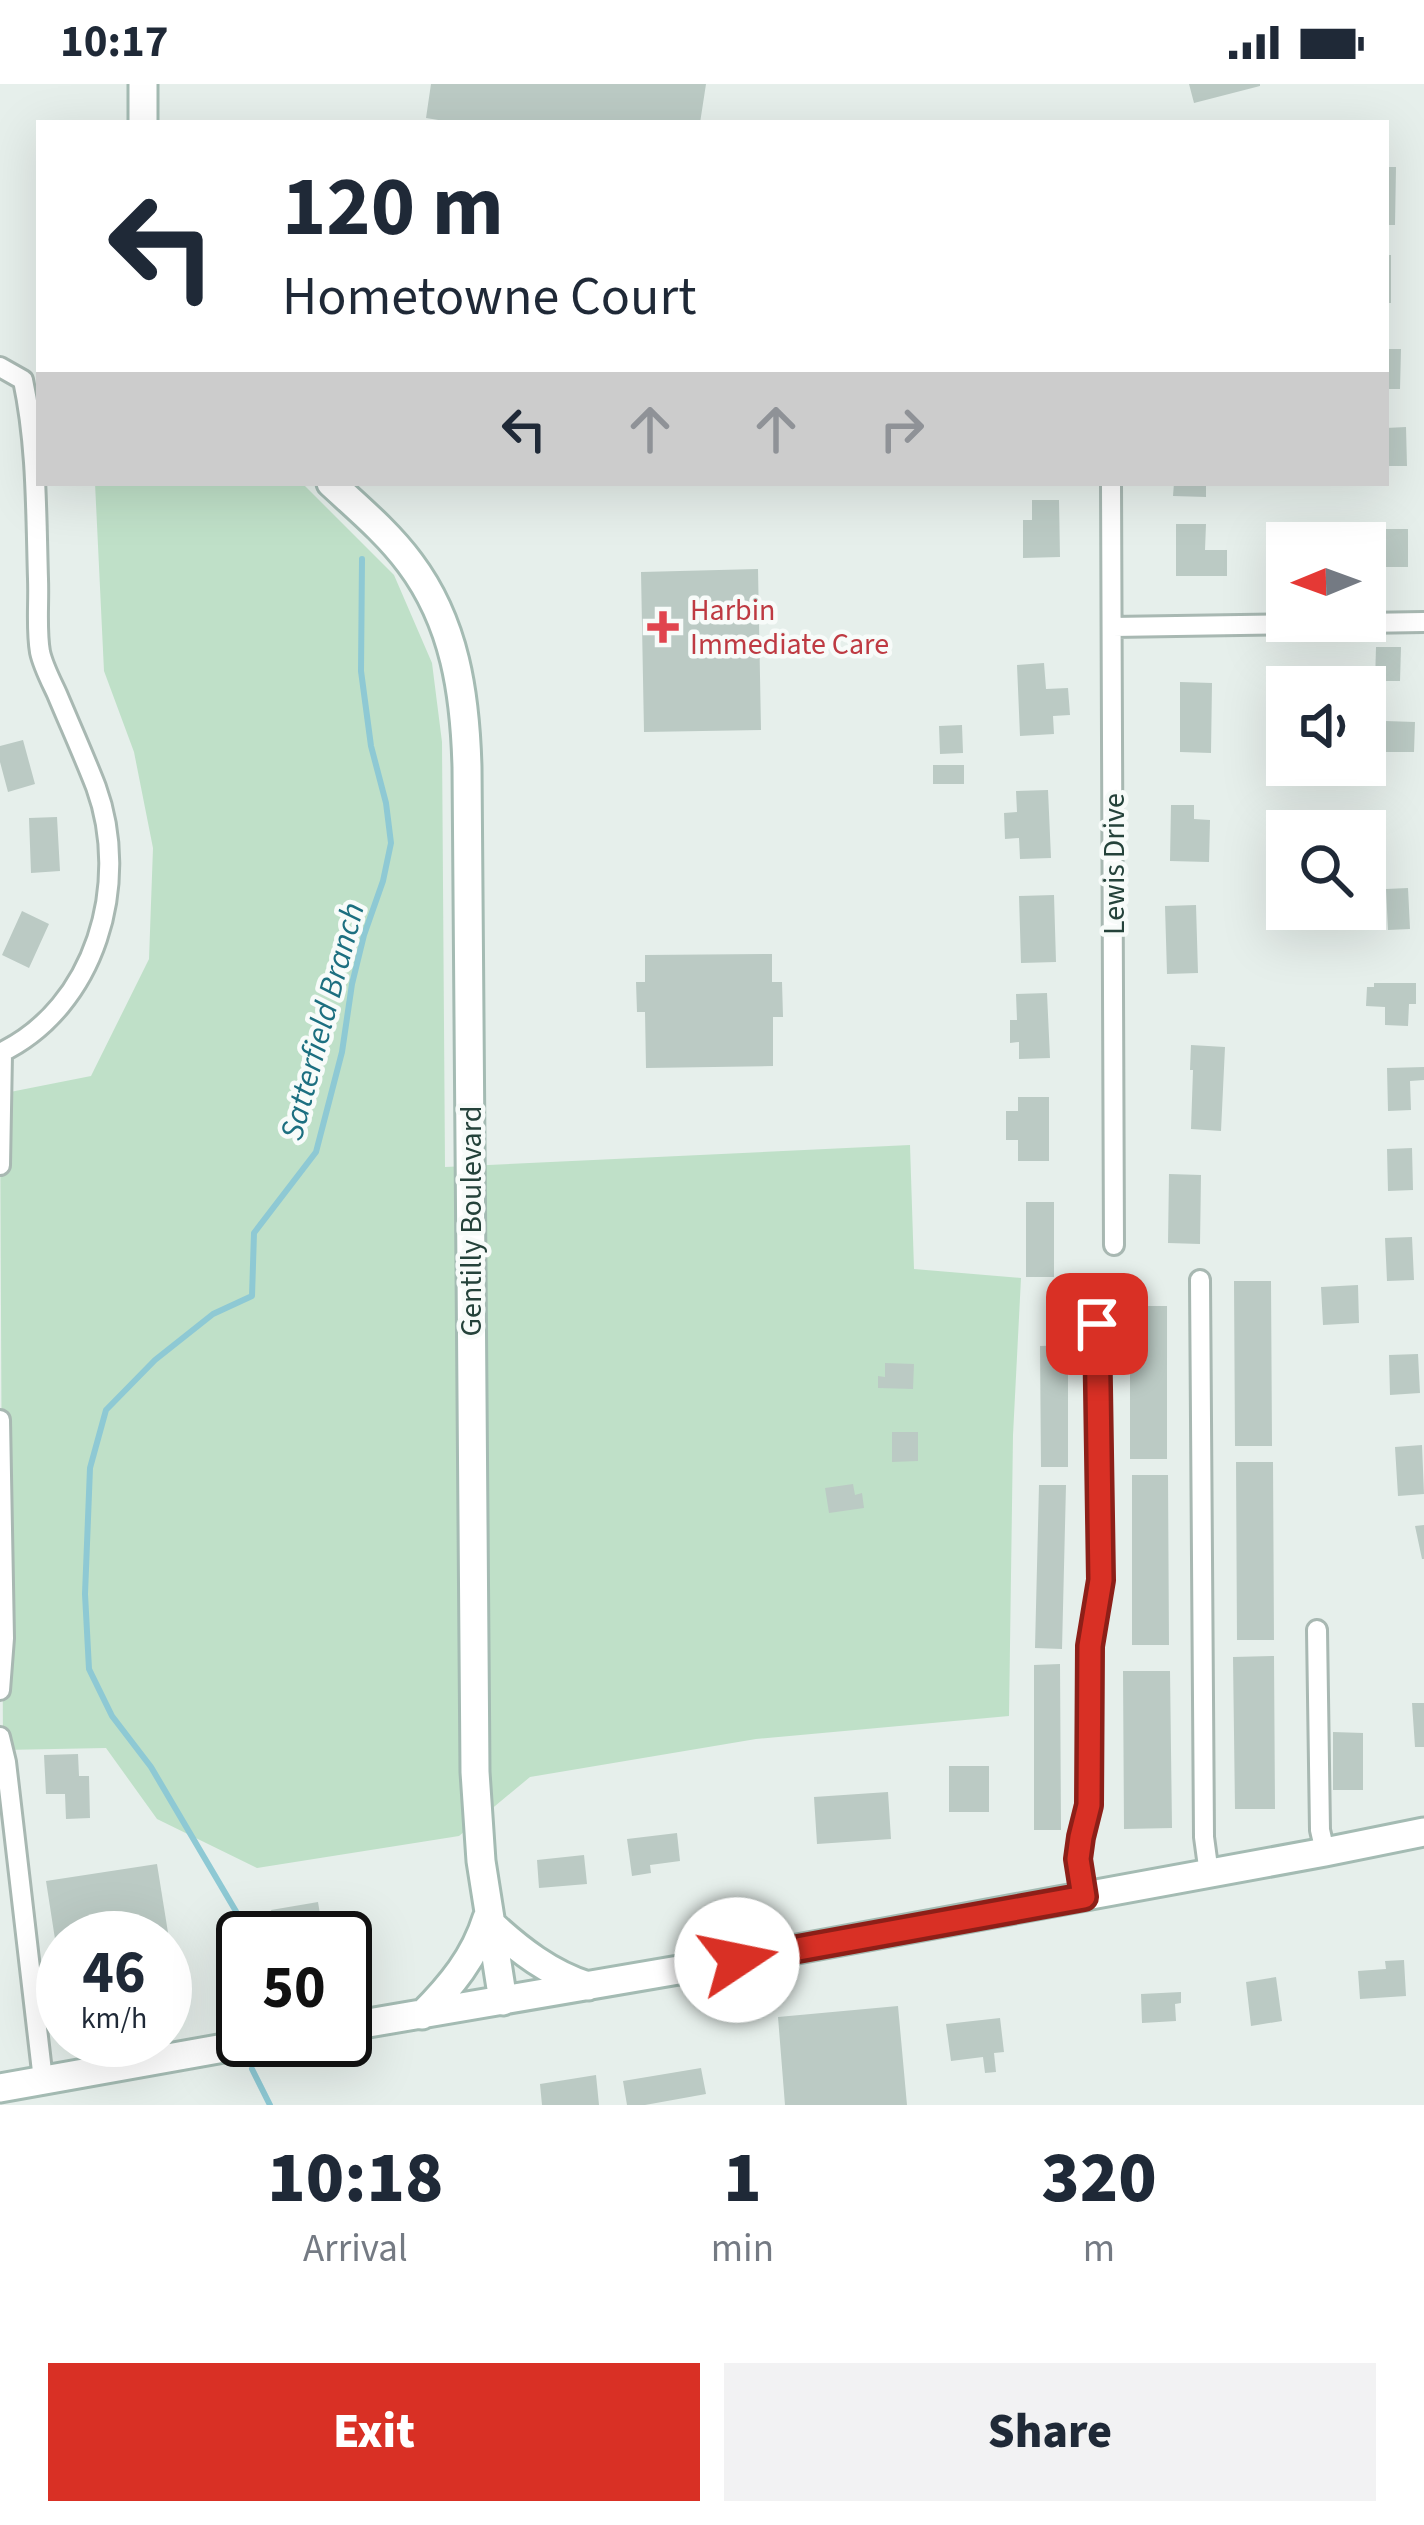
<!DOCTYPE html>
<html lang="en">
<head>
<meta charset="utf-8">
<style>
  :root { --surface:#fff; --page:#f2f2f3; --text:#1f2937; --muted:#747a83; --accent:#d93025 }
  body { margin:0; font-family:"Source Sans 3",sans-serif; background:var(--page); color:var(--text); height:100vh; display:flex; flex-direction:column; font-size:45px; white-space:nowrap }
  * { box-sizing:border-box; margin:0 }
  p { font-size:39px; color:var(--muted) }
  .icon { flex:none; width:66px; height:66px; fill:none; stroke:currentColor; stroke-width:2; stroke-linecap:round; stroke-linejoin:round }
  .map { position:relative; height:2021px; overflow:hidden }
  .drawer { display:flex; flex-direction:column; background:var(--surface); flex:1 }
  .drawer>* { flex:none }
  .guide { position:absolute; left:36px; top:36px; width:1353px; height:366px; border-radius:0px; box-shadow:0 12px 48px #0002; background:#fff; color:var(--text); overflow:hidden }
  .needle { width:78px; rotate:269deg }
  .fabs { position:absolute; left:1266px; top:438px; display:grid; gap:24px }
  .fabs a { display:grid; place-items:center; width:120px; height:120px; border-radius:0px; background:var(--surface); box-shadow:0 12px 48px #0002; font-size:60px }
  .speed { position:absolute; left:36px; top:1827px; display:flex; gap:24px; font-size:60px; font-weight:700; text-align:center }
  .speed>* { display:grid; place-content:center; width:156px; height:156px; border-radius:50%; background:var(--surface); box-shadow:0 12px 48px #0002; line-height:1 }
  .speed small { font-size:30px; font-weight:400 }
  .speed .limit { border:6px solid #111; border-radius:18px; background:#fff; color:#111 }
  .pin { position:absolute; display:grid; place-items:center; width:102px; height:102px; color:#fff; margin:-51px; border-radius:24px; box-shadow:0 6px 18px #0006 }
  .me { position:absolute; width:132px; margin:-66px; rotate:79deg; stroke-linejoin:round; filter:drop-shadow(0 0 9px #0008) }
  .turn { display:flex; align-items:center; gap:42px; height:252px; padding:0 48px; font-size:54px }
  .turn .icon { width:156px; height:156px; stroke-width:2.5 }
  .turn b { display:block; font-size:84px; line-height:102px }
  .lanes { display:flex; align-items:center; height:114px; padding:0 48px; background:#0003; justify-content:center; gap:60px; direction:ltr }
  .lanes .off { opacity:.35 }
  .eta { display:flex; justify-content:space-evenly; align-items:center; height:204px; text-align:center }
  .eta b { font-size:72px; font-weight:800; line-height:84px }
  .cta { display:flex; gap:24px; margin-top:auto; padding:24px 48px }
  .cta a { flex:1; height:138px; border-radius:0px; background:var(--accent); color:#fff; font-size:48px; font-weight:800; line-height:138px; text-align:center }
  .cta a+a { background:var(--page); color:var(--text) }
  .status { display:flex; justify-content:space-between; align-items:center; height:84px; padding:0 60px; background:var(--surface); direction:ltr }
  .status svg { height:33px; fill:currentColor }
  .map>svg:first-child { display:block }
  .green { fill:#bfe0c8 }
  .lines { fill:none; stroke-linecap:round; stroke-linejoin:round }
  .stream { stroke:#8ec9d4; stroke-width:6 }
  .building { fill:#bbcac4 }
  .street-casing { stroke:#a8b8b2; stroke-width:24 }
  .secondary-casing { stroke:#a4bbb3; stroke-width:33 }
  .street { stroke:#fff; stroke-width:18 }
  .secondary { stroke:#fff; stroke-width:27 }
  .route-casing { stroke:#8d1f18; stroke-width:30 }
  .route { stroke:#d93025; stroke-width:21 }
  .health-dot { fill:#e0444e; stroke:#f7fbf9; stroke-width:4.5 }
  .labels { text-anchor:middle; stroke-width:9; stroke-linejoin:round; paint-order:stroke }
  .health-label { font-size:30px; fill:#be3a42; stroke:#f7fbf9; text-anchor:start }
  .street-label { font-size:30px; fill:#24423a; stroke:#f7fbf9 }
  .water-label { font-size:33px; font-style:italic; fill:#1c6f80; stroke:#f7fbf9 }
</style>
</head>
<body>
<div class="status"><b>10:17</b><svg viewBox="0 0 49 12"><path d="M0 12V9h3v3zM5 12V6h3v6zM10 12V3h3v9zM15 12V0h3v12zM26 1h20v11H26zM47 4h2v5h-2z"/></svg></div>
<div class="map">
<svg width="1424" height="2021" viewBox="0 0 1424 2021">
  <rect width="100%" height="100%" fill="#e6efeb"/>
  <path class="green" d="M95,399H302L394,491L432,579L442,658L445,1083L910,1061L914,1185L1021,1194L1013,1351L1009,1632L756,1655L530,1693L459,1752L257,1784L157,1735L106,1664L3,1666L0,1010L91,992L149,875L153,764L134,668L104,587Z"/>
  <g class="lines">
    <path class="stream" d="M244,1854V1841L151,1683L112,1632L89,1585L85,1510L90,1384L106,1326L155,1276L213,1230L252,1212L254,1149L316,1068L342,968L352,900L364,851L383,797L391,759L386,719L371,662L361,587L362,475
      M241,1936L243,1880
      M252,1985L270,2021"/>
  </g>
  <path class="building" d="M431,0H706L700,39H457L426,34Z
    M1189,0H1260V2L1194,19Z
    M1386,83H1396L1395,141H1386Z
    M1386,171H1391V219H1386Z
    M1386,265H1401L1400,305H1386Z
    M1406,343L1407,382H1386V344Z
    M1174,399H1206V413L1173,412Z
    M1032,416H1059L1060,473L1023,474V436H1032Z
    M1176,440H1206L1205,466H1227V492H1176Z
    M1381,445H1408V483H1381Z
    M758,485L761,646L644,648L641,488Z
    M1376,563H1401L1400,597H1375Z
    M1044,579L1046,605L1068,604L1070,631L1053,632L1054,650L1020,652L1017,581Z
    M1180,598L1212,599L1211,669L1180,668Z
    M1385,637L1415,638L1414,668H1385Z
    M962,641L963,669L940,670L939,642Z
    M23,656L35,700L8,708L0,678V662Z
    M933,681H964V700H933Z
    M1048,706L1051,774L1020,775L1019,754L1005,755L1004,729L1017,728L1016,707Z
    M1171,721H1194V735L1210,736L1209,778L1170,777Z
    M57,733L60,787L31,789L29,734Z
    M1408,804L1410,845L1388,846L1386,805Z
    M1054,811L1056,878L1021,879L1019,812Z
    M1196,821L1198,889L1167,890L1165,822Z
    M22,827L49,840L29,884L2,871Z
    M772,870V898H782L783,933H773V982L646,984L645,928H637L636,898H645V871Z
    M1374,899H1416V920H1409L1408,942L1385,941V923L1366,922L1367,903H1374Z
    M1047,909L1050,974L1019,975V958L1010,959V936H1017L1016,910Z
    M1191,961L1225,963L1221,1047L1191,1045L1193,986H1190Z
    M1424,983V996L1410,997L1411,1026L1388,1027L1387,984Z
    M1018,1013H1049V1077H1018V1056H1006V1027H1018Z
    M1412,1064L1413,1106L1388,1107L1387,1065Z
    M1169,1090L1201,1091L1200,1160L1168,1159Z
    M1026,1118H1054V1193H1026Z
    M1412,1153L1414,1196L1387,1197L1385,1154Z
    M1234,1197H1271L1272,1362H1235Z
    M1358,1201L1359,1239L1323,1241L1321,1203Z
    M1130,1222H1167V1375H1130Z
    M1068,1261V1383H1041L1040,1262Z
    M1418,1270L1420,1309L1390,1311L1389,1271Z
    M885,1279L914,1280L913,1305L878,1304V1292L885,1293Z
    M892,1348H918V1377L892,1378Z
    M1422,1361L1424,1410L1398,1412L1395,1363Z
    M1236,1378H1273L1274,1556H1237Z
    M1132,1391H1168L1169,1561H1132Z
    M853,1400L855,1411L862,1409L864,1424L829,1429L825,1404Z
    M1039,1401H1066L1062,1565L1035,1564Z
    M1424,1441V1475H1422L1415,1442Z
    M1274,1572L1275,1725H1235L1233,1573Z
    M1060,1580L1061,1746H1034V1581Z
    M1123,1587H1170L1172,1744L1124,1745Z
    M1412,1619H1424V1663H1415Z
    M1333,1648L1363,1649V1706H1333Z
    M78,1670L79,1692H89L90,1734L66,1735L65,1710H46L44,1671Z
    M949,1682H989V1728H949Z
    M888,1708L891,1755L817,1760L814,1713Z
    M677,1749L680,1777L650,1781L651,1789L632,1792L627,1755Z
    M584,1771L587,1800L539,1804L537,1776Z
    M157,1780L178,1911L165,1913V1854H93L92,1850L55,1855L46,1797Z
    M318,1818L322,1842L276,1851L271,1826Z
    M1404,1876L1406,1912L1360,1915L1358,1887L1386,1885L1385,1877Z
    M1276,1893L1282,1937L1251,1942L1246,1898Z
    M63,1899V1928L57,1929L52,1901Z
    M1181,1908V1919L1175,1920L1176,1937L1142,1939L1141,1910Z
    M898,1922L907,2021H785L778,1933Z
    M1000,1934L1004,1968L994,1969L996,1988L985,1989L983,1973L951,1977L946,1940Z
    M701,1984L706,2010L645,2021H627L623,1997Z
    M596,1991L599,2021H542L540,2000Z"/>
  <g class="lines">
    <defs>
      <path id="street" d="M0,283L23,296C37,361 36,428 38,495C39,519 36,545 40,568C43,582 51,597 57,610C70,641 84,672 96,703C131,799 96,923 0,969
        M1111,399L1114,1161
        M1113,543L1424,538
        M0,1081L2,970
        M1200,1196L1204,1753L1209,1790
        M0,1336L4,1554L0,1606
        M1317,1546L1320,1746L1325,1768
        M0,1653L6,1678L43,1996
        M1084,1813L1078,1775L1080,1752L1089,1721L1090,1562L1101,1496L1097,1240"/>
      <path id="secondary" d="M143,0V39
        M331,399C358,424 388,449 410,479C455,539 465,610 467,683L475,1688L481,1777L503,1917
        M490,1839C519,1866 550,1890 588,1902
        M422,1931C451,1902 475,1873 487,1834
        M345,1943L737,1876L1325,1768L1424,1748
        M0,2004L269,1956"/>
    </defs>
    <use href="#street" class="street-casing"/>
    <use href="#secondary" class="secondary-casing"/>
    <use href="#street" class="street"/>
    <use href="#secondary" class="secondary"/>
  </g>
  <g class="lines">
    <defs>
      <path id="route" d="M737,1876L1084,1813L1078,1775L1081,1753L1089,1721L1090,1562L1101,1496L1097,1240"/>
    </defs>
    <use href="#route" class="route-casing"/>
    <use href="#route" class="route"/>
  </g>
  <path class="health-dot" d="M657 525h12v12h12v12h-12v12h-12v-12h-12v-12h12z"/>
  <g class="labels">
    <g class="health-label">
      <text x="690" y="536">Harbin<tspan x="690" dy="34">Immediate Care</tspan></text>
    </g>
    <g class="street-label">
      <text transform="translate(1114 780) rotate(-90)" y="10">Lewis Drive</text>
      <text transform="translate(471 1137) rotate(-90)" y="10">Gentilly Boulevard</text>
    </g>
    <g class="water-label">
      <text transform="translate(321 937) rotate(-75)" y="12">Satterfield Branch</text>
    </g>
  </g>
</svg>
<div class="fabs">
<a><svg class="needle" viewBox="-14 -14 28 28"><path d="M0-13l5 13h-10z" fill="#e53935"/><path d="M0 13l5-13h-10z" fill="#747a83"/></svg></a>
<a><svg class="icon" aria-label="sound" viewBox="0 0 24 24"><path d="M4 9h4l5-4v14l-5-4H4zM17 9q2 3 0 6"/></svg></a>
<a><svg class="icon" aria-label="search" viewBox="0 0 24 24"><circle cx="10" cy="10" r="6"/><path d="M15 15l6 6"/></svg></a>
</div>
<div class="speed"><div>46<small>km/h</small></div><div class="limit">50</div></div>
<div class="pin" style="left:1097px;top:1240px;background:#d93025"><svg class="icon" aria-label="arrive" viewBox="0 0 24 24"><path d="M6 21V4h12l-3 4 3 4H6"/></svg></div>
<svg class="me" style="left:737px;top:1876px" viewBox="-20 -20 40 40"><circle r="19" fill="#fff"/><path d="M0-13L10 11 0 6-10 11z" fill="#d93025"/></svg>
<div class="guide">
<div class="turn"><svg class="icon" aria-label="left" viewBox="0 0 24 24"><path d="M17 20v-9H6M10 6l-5 5 5 5"/></svg><div><b>120 m</b>Hometowne Court</div></div>
<div class="lanes"><svg class="icon" aria-label="left" viewBox="0 0 24 24"><path d="M17 20v-9H6M10 6l-5 5 5 5"/></svg><svg class="icon off" aria-label="ahead" viewBox="0 0 24 24"><path d="M12 20V5M6 11l6-6 6 6"/></svg><svg class="icon off" aria-label="ahead" viewBox="0 0 24 24"><path d="M12 20V5M6 11l6-6 6 6"/></svg><svg class="icon off" aria-label="right" viewBox="0 0 24 24"><path d="M7 20v-9h11M14 6l5 5-5 5"/></svg></div>
</div>
</div>
<section class="drawer">
<div class="eta">
<div><b>10:18</b><p>Arrival</p></div>
<div><b>1</b><p>min</p></div>
<div><b>320</b><p>m</p></div>
</div>
<div class="cta"><a>Exit</a><a>Share</a></div>
</section>
</body>
</html>
